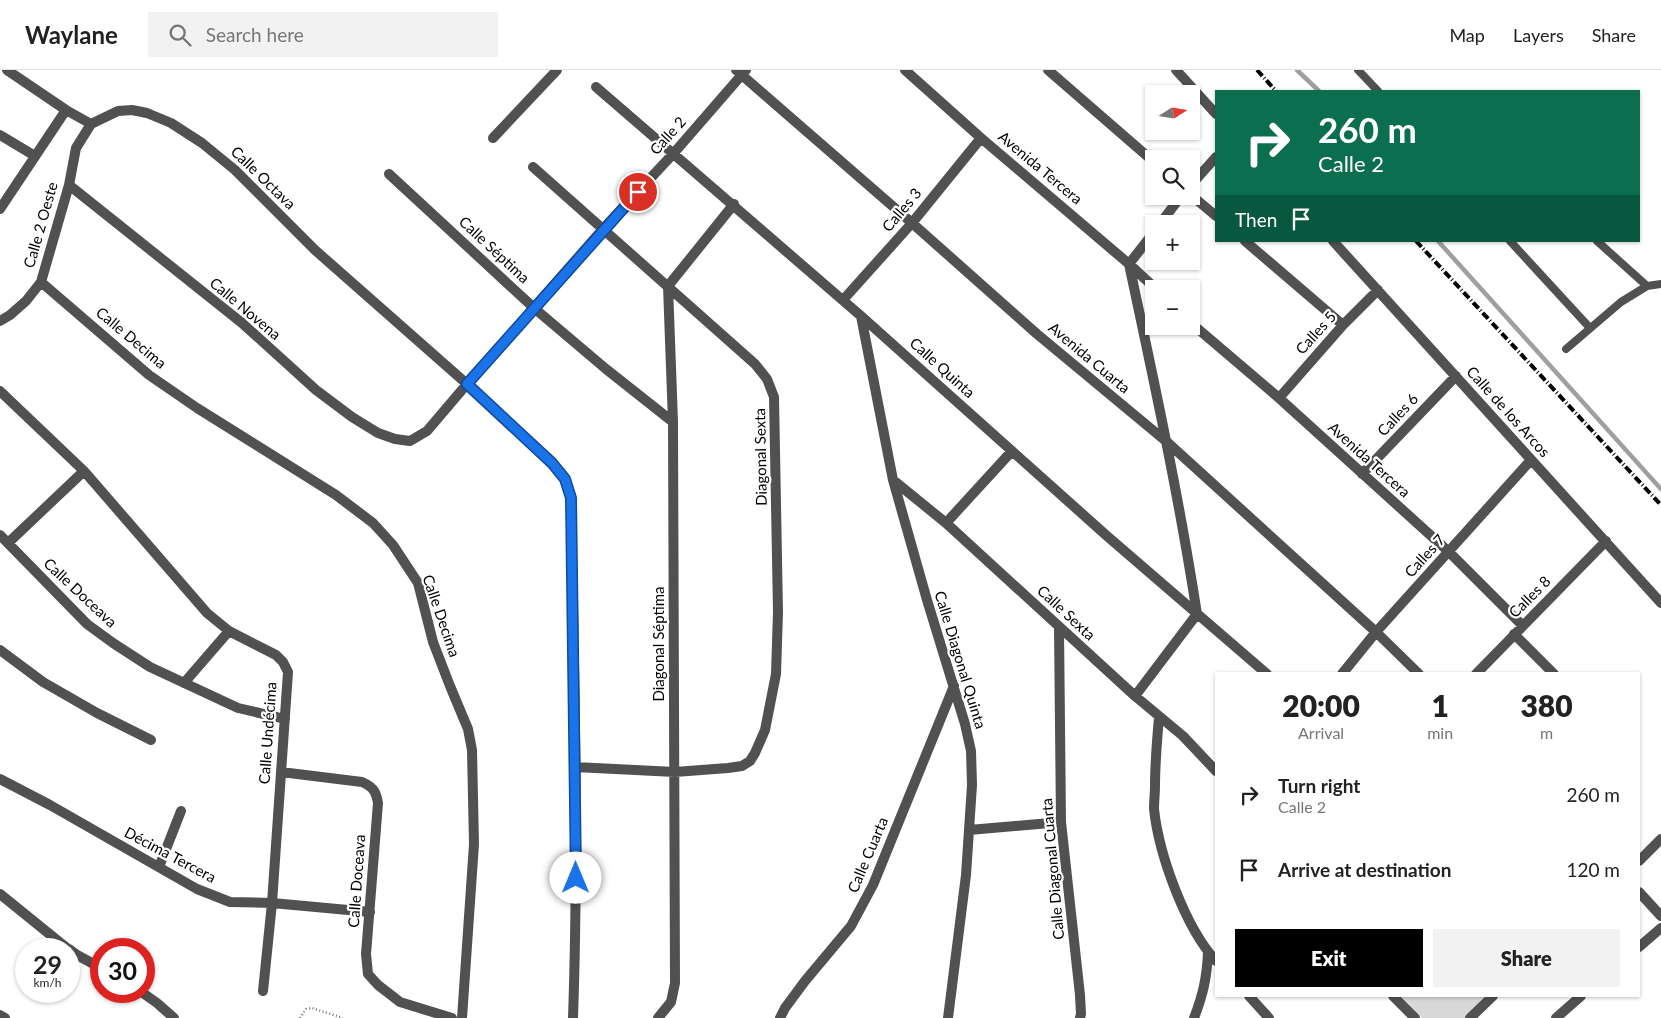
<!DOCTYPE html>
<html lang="en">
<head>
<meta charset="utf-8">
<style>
  :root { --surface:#fff; --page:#f2f2f2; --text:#222; --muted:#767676; --line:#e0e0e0; --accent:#000 }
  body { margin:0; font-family:Lato,sans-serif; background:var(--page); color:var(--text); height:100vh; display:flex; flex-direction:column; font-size:19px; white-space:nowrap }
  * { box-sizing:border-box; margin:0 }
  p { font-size:16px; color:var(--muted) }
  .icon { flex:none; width:28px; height:28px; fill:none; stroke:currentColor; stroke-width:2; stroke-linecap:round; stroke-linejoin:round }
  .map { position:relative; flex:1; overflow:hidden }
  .side { position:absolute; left:1215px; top:602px; width:425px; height:325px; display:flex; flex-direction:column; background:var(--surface); border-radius:0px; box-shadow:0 1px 4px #0004 }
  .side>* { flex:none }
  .top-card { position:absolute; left:1215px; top:20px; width:425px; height:152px; border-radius:0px; box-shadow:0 1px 4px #0004; background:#0b6e4f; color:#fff; overflow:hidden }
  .needle { width:32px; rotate:78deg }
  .controls { position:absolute; left:1145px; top:15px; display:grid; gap:10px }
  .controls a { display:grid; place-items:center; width:55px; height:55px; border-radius:0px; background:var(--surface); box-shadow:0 1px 4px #0004; font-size:25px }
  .speed { position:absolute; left:15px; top:868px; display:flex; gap:10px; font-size:25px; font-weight:700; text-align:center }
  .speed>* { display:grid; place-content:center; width:65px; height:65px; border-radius:50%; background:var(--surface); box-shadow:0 1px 4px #0004; line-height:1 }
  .speed small { font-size:12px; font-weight:400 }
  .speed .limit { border:8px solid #d22; background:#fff; color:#111 }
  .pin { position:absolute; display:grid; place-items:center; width:42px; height:42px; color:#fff; margin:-21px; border:2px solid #fff; border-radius:50%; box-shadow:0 1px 5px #0007 }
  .me { position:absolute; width:55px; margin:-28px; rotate:0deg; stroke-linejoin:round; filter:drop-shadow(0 0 4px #0008) }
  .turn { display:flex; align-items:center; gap:18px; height:105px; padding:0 20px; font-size:22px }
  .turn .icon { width:65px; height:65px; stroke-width:2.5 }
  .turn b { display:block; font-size:35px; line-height:42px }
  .then { display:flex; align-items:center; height:48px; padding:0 20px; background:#0003; gap:10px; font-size:19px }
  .eta { display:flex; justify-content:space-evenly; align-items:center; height:85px; text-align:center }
  .eta b { font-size:30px; font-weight:800; line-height:35px }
  .primary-button { display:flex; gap:10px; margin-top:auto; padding:10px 20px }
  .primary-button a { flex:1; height:58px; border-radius:0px; background:var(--accent); color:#fff; font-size:20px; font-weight:800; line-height:58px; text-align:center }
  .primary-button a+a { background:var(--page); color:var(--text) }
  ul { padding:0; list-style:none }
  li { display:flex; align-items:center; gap:15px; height:75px; padding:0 20px }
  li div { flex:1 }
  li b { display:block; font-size:19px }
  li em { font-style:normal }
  header { display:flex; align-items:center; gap:30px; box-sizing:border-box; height:70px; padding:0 25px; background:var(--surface); border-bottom:1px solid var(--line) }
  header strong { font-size:24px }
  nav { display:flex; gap:28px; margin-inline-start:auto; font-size:18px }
  .search { width:350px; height:45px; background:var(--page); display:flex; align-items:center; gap:12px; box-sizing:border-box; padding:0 18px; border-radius:0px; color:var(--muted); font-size:19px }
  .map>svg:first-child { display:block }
  .green { fill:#d8d8d8 }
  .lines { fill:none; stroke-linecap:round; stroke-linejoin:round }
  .stream { stroke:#9f9f9f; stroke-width:4.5 }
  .path { stroke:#737373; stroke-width:2.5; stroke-dasharray:1 2.5; stroke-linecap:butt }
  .service { stroke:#515151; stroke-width:8 }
  .minor { stroke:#515151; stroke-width:10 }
  .rail { stroke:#000; stroke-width:4; stroke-dasharray:8 2.5 1 2.5; stroke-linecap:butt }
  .route-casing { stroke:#114b97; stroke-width:12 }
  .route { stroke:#1a73e8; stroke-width:9 }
  .labels { text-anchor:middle; stroke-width:4.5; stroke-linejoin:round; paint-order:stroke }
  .street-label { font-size:15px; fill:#000; stroke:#fff }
</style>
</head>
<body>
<header>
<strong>Waylane</strong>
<div class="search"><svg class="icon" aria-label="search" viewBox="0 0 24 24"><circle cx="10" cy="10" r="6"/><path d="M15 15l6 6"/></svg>Search here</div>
<nav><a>Map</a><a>Layers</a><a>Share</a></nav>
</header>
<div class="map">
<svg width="1661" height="948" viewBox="0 0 1661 948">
  <rect width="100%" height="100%" fill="#fff"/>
  <path class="green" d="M1401,926H1488L1465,948H1422Z"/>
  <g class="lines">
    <path class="stream" d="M1297,0L1319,21
      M1438,171L1661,419"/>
    <path class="path" d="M300,948L306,939L312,938L343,948"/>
    <path class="service" d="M1358,0L1378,21
      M1510,171L1590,258
      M1597,171L1647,216
      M1566,279L1621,232L1647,216L1661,214"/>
    <path class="minor" d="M7,0L66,40L91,54L118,41L132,40L147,43L171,53L202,73L235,100L315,180L467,314L552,393L565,409L571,428C574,601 579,775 573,948
      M736,0L912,153L1037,264L1167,372L1376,562L1419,604
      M905,0L981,68L1129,194L1156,219
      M1048,0L1154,92
      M1176,0L1216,44
      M596,17L861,246L1107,466L1267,604
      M0,65L35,86
      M493,68L557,0
      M533,97L755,294L767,309L774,327L778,542L776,604L765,660L755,683L750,691L742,696L728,698L675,702L575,697
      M389,104L534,238L606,299L673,352
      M69,115L242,253L316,320L352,347L378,363L395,369L410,371L427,361L467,314L602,160L673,84L746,0
      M1191,115L1216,87
      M1191,125L1216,146
      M0,139L66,40
      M1160,154L1181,126
      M1245,171L1343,255
      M1333,171L1661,533
      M41,212L149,305L197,338L336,425L373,453L393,475L418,513L433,572L450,616L468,659L472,680L474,774L462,948
      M843,230L912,153L981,68
      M861,246L893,410L927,530L965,654L971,681L972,715L966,805L948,948
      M0,251L10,245L26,231L41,212L69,115L76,78L91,54
      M1191,253L1279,328L1449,482L1522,555
      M0,321L84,401L207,543L229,561L276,585L283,592L288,602L272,833L263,921
      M1279,328L1343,255L1378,220
      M1362,404L1456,306
      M893,410L946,453L1135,626L1183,666L1216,701
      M946,453L1012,381
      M0,465L87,554L113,573L150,597L238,638L285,649
      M8,473L84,401
      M1059,558L1061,752L1080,925L1081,944L1080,948
      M1514,564L1554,604
      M0,580L43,612L97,643L151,670
      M1342,604L1376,562L1531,390
      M1476,604L1606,471
      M184,613L229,561
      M1135,626L1197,544C1179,427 1154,311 1129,194L1154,162
      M1159,647C1157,670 1155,693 1155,716C1155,723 1154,732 1154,739C1159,785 1185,857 1216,891
      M281,702L362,712C373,717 376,721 378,733L366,884L368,904L378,915L400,932L452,948
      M0,709L50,735L197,819L230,832L272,833L370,842
      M969,760L1061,752
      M1639,791L1661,769
      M159,797L181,741
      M1639,822L1661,846
      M0,824L68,879
      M1639,877L1661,858
      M69,879L77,885L101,898
      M140,921L157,933L174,948
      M1249,926L1269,948
      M1393,926L1415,948
      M0,945L5,948
      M658,948L671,932L675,913L673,352L668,216L734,134
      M780,948L785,938L805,911L851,856L873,815L954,616
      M1194,948C1203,925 1207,907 1208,882
      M1470,948L1493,926
      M1556,948L1581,926"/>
    <path class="rail" d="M1257,0L1276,21
      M1416,171L1661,435"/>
  </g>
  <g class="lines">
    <defs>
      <path id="route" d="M576,808L571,428L565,409L552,393L467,314L638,122"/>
    </defs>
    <use href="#route" class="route-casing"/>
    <use href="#route" class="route"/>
  </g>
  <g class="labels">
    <g class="street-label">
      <text transform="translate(668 66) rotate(-48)" y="5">Calle 2</text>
      <text transform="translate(1040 98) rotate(40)" y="5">Avenida Tercera</text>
      <text transform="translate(263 108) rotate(44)" y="5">Calle Octava</text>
      <text transform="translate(902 140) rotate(-50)" y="5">Calles 3</text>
      <text transform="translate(41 155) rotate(-74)" y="5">Calle 2 Oeste</text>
      <text transform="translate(494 180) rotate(43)" y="5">Calle Séptima</text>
      <text transform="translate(245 239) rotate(40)" y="5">Calle Novena</text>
      <text transform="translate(1316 263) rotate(-48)" y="5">Calles 5</text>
      <text transform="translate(131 268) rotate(40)" y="5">Calle Decima</text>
      <text transform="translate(1089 288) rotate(40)" y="5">Avenida Cuarta</text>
      <text transform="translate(942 298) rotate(42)" y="5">Calle Quinta</text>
      <text transform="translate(1508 342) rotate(48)" y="5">Calle de los Arcos</text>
      <text transform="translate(1398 345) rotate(-47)" y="5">Calles 6</text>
      <text transform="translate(761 387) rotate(-91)" y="5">Diagonal Sexta</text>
      <text transform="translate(1369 390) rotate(42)" y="5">Avenida Tercera</text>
      <text transform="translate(1425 486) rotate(-48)" y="5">Calles 7</text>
      <text transform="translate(80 523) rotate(43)" y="5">Calle Doceava</text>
      <text transform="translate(1530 527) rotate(-45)" y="5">Calles 8</text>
      <text transform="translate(1066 543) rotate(43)" y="5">Calle Sexta</text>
      <text transform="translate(441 546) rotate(71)" y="5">Calle Decima</text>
      <text transform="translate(659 574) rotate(-90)" y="5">Diagonal Séptima</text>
      <text transform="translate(960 590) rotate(73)" y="5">Calle Diagonal Quinta</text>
      <text transform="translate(268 663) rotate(-86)" y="5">Calle Undécima</text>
      <text transform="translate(170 785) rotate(28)" y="5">Décima Tercera</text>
      <text transform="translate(868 785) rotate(-67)" y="5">Calle Cuarta</text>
      <text transform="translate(1053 799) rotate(-95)" y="5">Calle Diagonal Cuarta</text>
      <text transform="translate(357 811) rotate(-86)" y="5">Calle Doceava</text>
    </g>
  </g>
</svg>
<div class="controls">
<a><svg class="needle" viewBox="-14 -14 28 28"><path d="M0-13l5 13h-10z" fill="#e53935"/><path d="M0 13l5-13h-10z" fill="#767676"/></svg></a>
<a><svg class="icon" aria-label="search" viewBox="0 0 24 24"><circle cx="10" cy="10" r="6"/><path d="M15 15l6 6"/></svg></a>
<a>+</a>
<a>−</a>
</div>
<div class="speed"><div>29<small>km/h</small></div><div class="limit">30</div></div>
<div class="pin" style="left:638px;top:122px;background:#d93025"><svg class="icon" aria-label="arrive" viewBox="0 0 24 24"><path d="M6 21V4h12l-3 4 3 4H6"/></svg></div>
<svg class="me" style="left:576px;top:808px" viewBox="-20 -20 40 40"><circle r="19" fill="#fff"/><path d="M0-13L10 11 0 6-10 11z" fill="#1a73e8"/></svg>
<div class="top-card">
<div class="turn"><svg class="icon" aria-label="right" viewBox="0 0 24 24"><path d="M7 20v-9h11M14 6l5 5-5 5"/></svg><div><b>260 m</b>Calle 2</div></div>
<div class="then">Then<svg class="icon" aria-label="arrive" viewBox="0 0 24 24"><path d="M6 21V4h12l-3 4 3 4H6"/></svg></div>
</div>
<section class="side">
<div class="eta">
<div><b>20:00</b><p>Arrival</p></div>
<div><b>1</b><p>min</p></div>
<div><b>380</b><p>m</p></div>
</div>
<ul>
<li><svg class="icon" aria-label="right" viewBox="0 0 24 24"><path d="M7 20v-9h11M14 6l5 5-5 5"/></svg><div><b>Turn right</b><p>Calle 2</p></div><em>260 m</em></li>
<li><svg class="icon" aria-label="arrive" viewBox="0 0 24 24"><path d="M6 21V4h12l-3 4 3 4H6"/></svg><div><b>Arrive at destination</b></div><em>120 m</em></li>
</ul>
<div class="primary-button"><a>Exit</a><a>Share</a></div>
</section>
</div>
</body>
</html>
